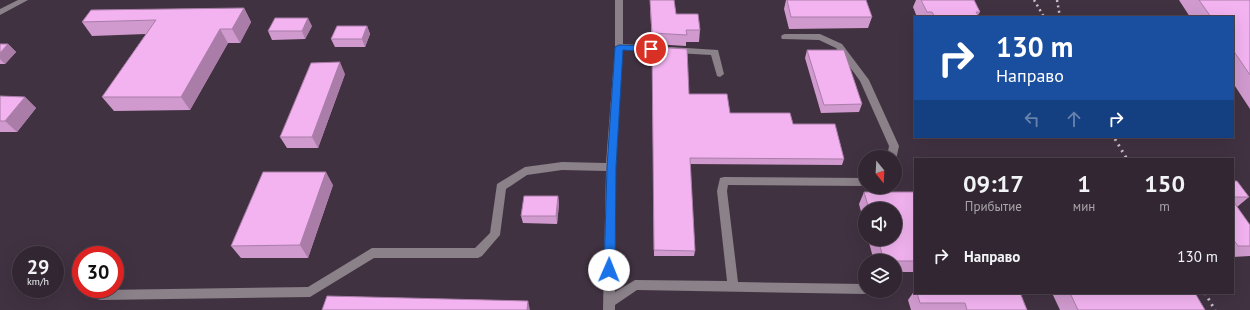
<!DOCTYPE html>
<html lang="ru">
<head>
<meta charset="utf-8">
<style>
  :root { --surface:#312631; --page:#392e39; --text:#f1f3f6; --muted:#a8a5ab; --line:#4c434d }
  body { margin:0; font-family:"PT Sans",sans-serif; background:var(--page); color:var(--text); height:100vh; display:flex; flex-direction:column; font-size:15px; white-space:nowrap }
  * { box-sizing:border-box; margin:0 }
  p { font-size:13px; color:var(--muted) }
  .icon { flex:none; width:22px; height:22px; fill:none; stroke:currentColor; stroke-width:2; stroke-linecap:round; stroke-linejoin:round }
  .map { position:relative; flex:1; overflow:hidden }
  .drawer { position:absolute; left:914px; top:158px; width:320px; height:136px; display:flex; flex-direction:column; background:var(--surface); border-radius:0px; box-shadow:0 4px 16px #0002,0 0 0 1px var(--line) }
  .drawer>* { flex:none }
  .hud { position:absolute; left:914px; top:16px; width:320px; height:122px; border-radius:0px; box-shadow:0 4px 16px #0002,0 0 0 1px var(--line); background:#1a4fa0; color:#fff; overflow:hidden }
  .needle { width:26px; rotate:162deg }
  .buttons { position:absolute; left:858px; top:150px; display:grid; gap:8px }
  .buttons a { display:grid; place-items:center; width:44px; height:44px; border-radius:50%; background:var(--surface); box-shadow:0 4px 16px #0002,0 0 0 1px var(--line); font-size:20px }
  .speed { position:absolute; left:12px; top:246px; display:flex; gap:8px; font-size:20px; font-weight:700; text-align:center }
  .speed>* { display:grid; place-content:center; width:52px; height:52px; border-radius:50%; background:var(--surface); box-shadow:0 4px 16px #0002,0 0 0 1px var(--line); line-height:1 }
  .speed small { font-size:10px; font-weight:400 }
  .speed .limit { border:6px solid #d22; background:#fff; color:#111 }
  .pin { position:absolute; display:grid; place-items:center; width:34px; height:34px; color:#fff; margin:-17px; border:2px solid #fff; border-radius:50%; box-shadow:0 1px 4px #0007 }
  .me { position:absolute; width:44px; margin:-22px; rotate:1deg; stroke-linejoin:round; filter:drop-shadow(0 0 3px #0008) }
  .turn { display:flex; align-items:center; gap:14px; height:84px; padding:0 16px; font-size:18px }
  .turn .icon { width:52px; height:52px; stroke-width:2.5 }
  .turn b { display:block; font-size:28px; line-height:34px }
  .lanes { display:flex; align-items:center; height:38px; padding:0 16px; background:#0003; justify-content:center; gap:20px; direction:ltr }
  .lanes .off { opacity:.35 }
  .eta { display:flex; justify-content:space-evenly; align-items:center; height:68px; text-align:center }
  .eta b { font-size:24px; font-weight:800; line-height:28px }
  ul { padding:0; list-style:none }
  li { display:flex; align-items:center; gap:12px; height:60px; padding:0 16px }
  li div { flex:1 }
  li b { display:block; font-size:15px }
  li em { font-style:normal }
  .map>svg:first-child { display:block }
  .lines { fill:none; stroke-linecap:round; stroke-linejoin:round }
  .minor { fill:#8a8189; fill-rule:evenodd }
  .rail-far1 { stroke:#cbbfca; stroke-width:2.5; stroke-dasharray:2 3.5; stroke-linecap:butt }
  .rail { stroke:#cbbfca; stroke-width:3; stroke-dasharray:2 4.5; stroke-linecap:butt }
  .wall { fill:#d09ace }
  .shaded-wall { fill:#a97da8 }
  .building { fill:#f2b3f0; stroke:#a97da8 }
  .route { fill:#1a73e8; stroke:#114b97 }
</style>
</head>
<body>
<div class="map">
<svg width="1250" height="310" viewBox="0 0 1250 310">
  <rect width="100%" height="100%" fill="#413241"/>
  <g class="lines">
    <path class="minor" d="M18,0H28L0,15V9Z
      M615,0H623V44L718,50L724,74L720,77L717,76L711,55L623,50L616,167L615,292L635,280L727,281L717,191L720,178L724,177L865,178V186L728,185L727,191L738,282L865,284V291H870L869,293L865,294L637,290L615,305V310H603L606,171L562,170L527,175L506,189L500,235L482,256L478,258H374L310,297L101,300L97,299L95,295L97,291L101,290L308,287L372,248H475L490,233L497,184L525,167L562,162L606,163L615,47Z
      M785,34H820L842,44L869,80L899,146L896,160L895,157H887L889,146L860,81L836,48L819,40L782,39L781,37L782,35Z"/>
    <path class="rail-far1" d="M1034,0L1044,17
      M1057,0L1060,17
      M1114,137L1116,140"/>
    <path class="rail" d="M1115,139L1127,159
      M1205,293L1215,310"/>
  </g>
  <path class="wall" d="M650,0H674L676,14L700,30L699,42H686V46L652,44L650,6Z
    M786,0H866L872,17L868,28L789,29L784,9Z
    M916,0H974L980,12L978,15L979,17H917L913,7Z
    M1179,0H1250V109L1233,83V17H1190Z
    M244,8L251,22L240,43H228L190,110L114,111L102,97L146,34L92,36L82,22Z
    M312,26L305,39L272,40L268,31Z
    M367,26L370,34L365,47H335L331,39Z
    M0,44H8L16,52L5,64H0Z
    M652,47L689,94L730,113L793,124L844,159L842,165L690,164L695,251L694,256H654Z
    M807,50L862,104L859,112L821,113L805,58Z
    M345,74L318,148H287L280,137Z
    M0,96L25,97L36,108L17,132H0Z
    M1233,181L1249,197L1237,207L1250,225V256L1233,257Z
    M333,185L308,258H241L231,246Z
    M915,190V272H895V261H874L868,239H895V209H865V227L859,204L864,192H915Z
    M558,196L559,204L557,224L523,223L521,216Z
    M915,290V293H1021V294L1027,310H911L908,300Z
    M1052,293H1195L1205,310H1060Z"/>
  <path class="shaded-wall" d="M244,8L251,22L240,43L232,29Z
    M308,18L312,26L305,39L302,31Z
    M367,26L370,34L365,47L362,39Z
    M220,29L228,43L190,110L181,97Z
    M8,44L16,52L5,64L0,59V53Z
    M340,62L345,74L318,148L312,137Z
    M25,97L36,108L17,132L5,121Z
    M326,172L333,185L308,258L300,245Z
    M558,196L559,204L557,224L556,216Z
    M528,301L530,310H527Z"/>
  <path class="building" d="M650,0H674L676,14H698L700,30H686L687,35L652,33Z
    M787,0H866L872,17H791Z
    M921,0H974L980,12H976L979,17H935L932,12H927Z
    M1199,0H1250V75L1233,50V17H1211Z
    M244,8L232,29H220L181,97H102L156,20L82,22L91,10Z
    M275,18H308L302,31H268Z
    M337,26H367L362,39H331Z
    M0,44H8L0,53Z
    M652,47L687,49L689,94H727L730,113H790L793,124H835L844,159L690,158L695,251L654,250Z
    M807,50H844L862,104L824,105Z
    M340,62L312,137H280L311,63Z
    M0,96L25,97L5,121H0Z
    M263,172H326L300,245L231,246Z
    M1233,181H1237L1249,197H1233Z
    M864,192H915V261H884L878,239H895V209H869Z
    M524,196H558L556,216H521Z
    M1233,201L1250,225V246H1238L1233,239Z
    M917,293H1020L1027,310H967L965,303H920Z
    M1070,293H1195L1205,310H1078Z
    M327,296L528,301L527,310H322Z"/>
  <path class="route" d="M619,45L651,46L655,49L651,52L623,50L616,167L615,270L613,273L609,274L606,273L604,270L607,167L615,47Z"/>
</svg>
<div class="buttons">
<a><svg class="needle" viewBox="-14 -14 28 28"><path d="M0-13l5 13h-10z" fill="#e53935"/><path d="M0 13l5-13h-10z" fill="#a8a5ab"/></svg></a>
<a><svg class="icon" aria-label="sound" viewBox="0 0 24 24"><path d="M4 9h4l5-4v14l-5-4H4zM17 9q2 3 0 6"/></svg></a>
<a><svg class="icon" aria-label="layers" viewBox="0 0 24 24"><path d="M12 4l9 5-9 5-9-5zM3 14l9 5 9-5"/></svg></a>
</div>
<div class="speed"><div>29<small>km/h</small></div><div class="limit">30</div></div>
<div class="pin" style="left:651px;top:49px;background:#d93025"><svg class="icon" aria-label="arrive" viewBox="0 0 24 24"><path d="M6 21V4h12l-3 4 3 4H6"/></svg></div>
<svg class="me" style="left:609px;top:270px" viewBox="-20 -20 40 40"><circle r="19" fill="#fff"/><path d="M0-13L10 11 0 6-10 11z" fill="#1a73e8"/></svg>
<div class="hud">
<div class="turn"><svg class="icon" aria-label="right" viewBox="0 0 24 24"><path d="M7 20v-9h11M14 6l5 5-5 5"/></svg><div><b>130 m</b>Направо</div></div>
<div class="lanes"><svg class="icon off" aria-label="left" viewBox="0 0 24 24"><path d="M17 20v-9H6M10 6l-5 5 5 5"/></svg><svg class="icon off" aria-label="ahead" viewBox="0 0 24 24"><path d="M12 20V5M6 11l6-6 6 6"/></svg><svg class="icon" aria-label="right" viewBox="0 0 24 24"><path d="M7 20v-9h11M14 6l5 5-5 5"/></svg></div>
</div>
<section class="drawer">
<div class="eta">
<div><b>09:17</b><p>Прибытие</p></div>
<div><b>1</b><p>мин</p></div>
<div><b>150</b><p>m</p></div>
</div>
<ul>
<li><svg class="icon" aria-label="right" viewBox="0 0 24 24"><path d="M7 20v-9h11M14 6l5 5-5 5"/></svg><div><b>Направо</b></div><em>130 m</em></li>
</ul>
</section>
</div>
</body>
</html>
